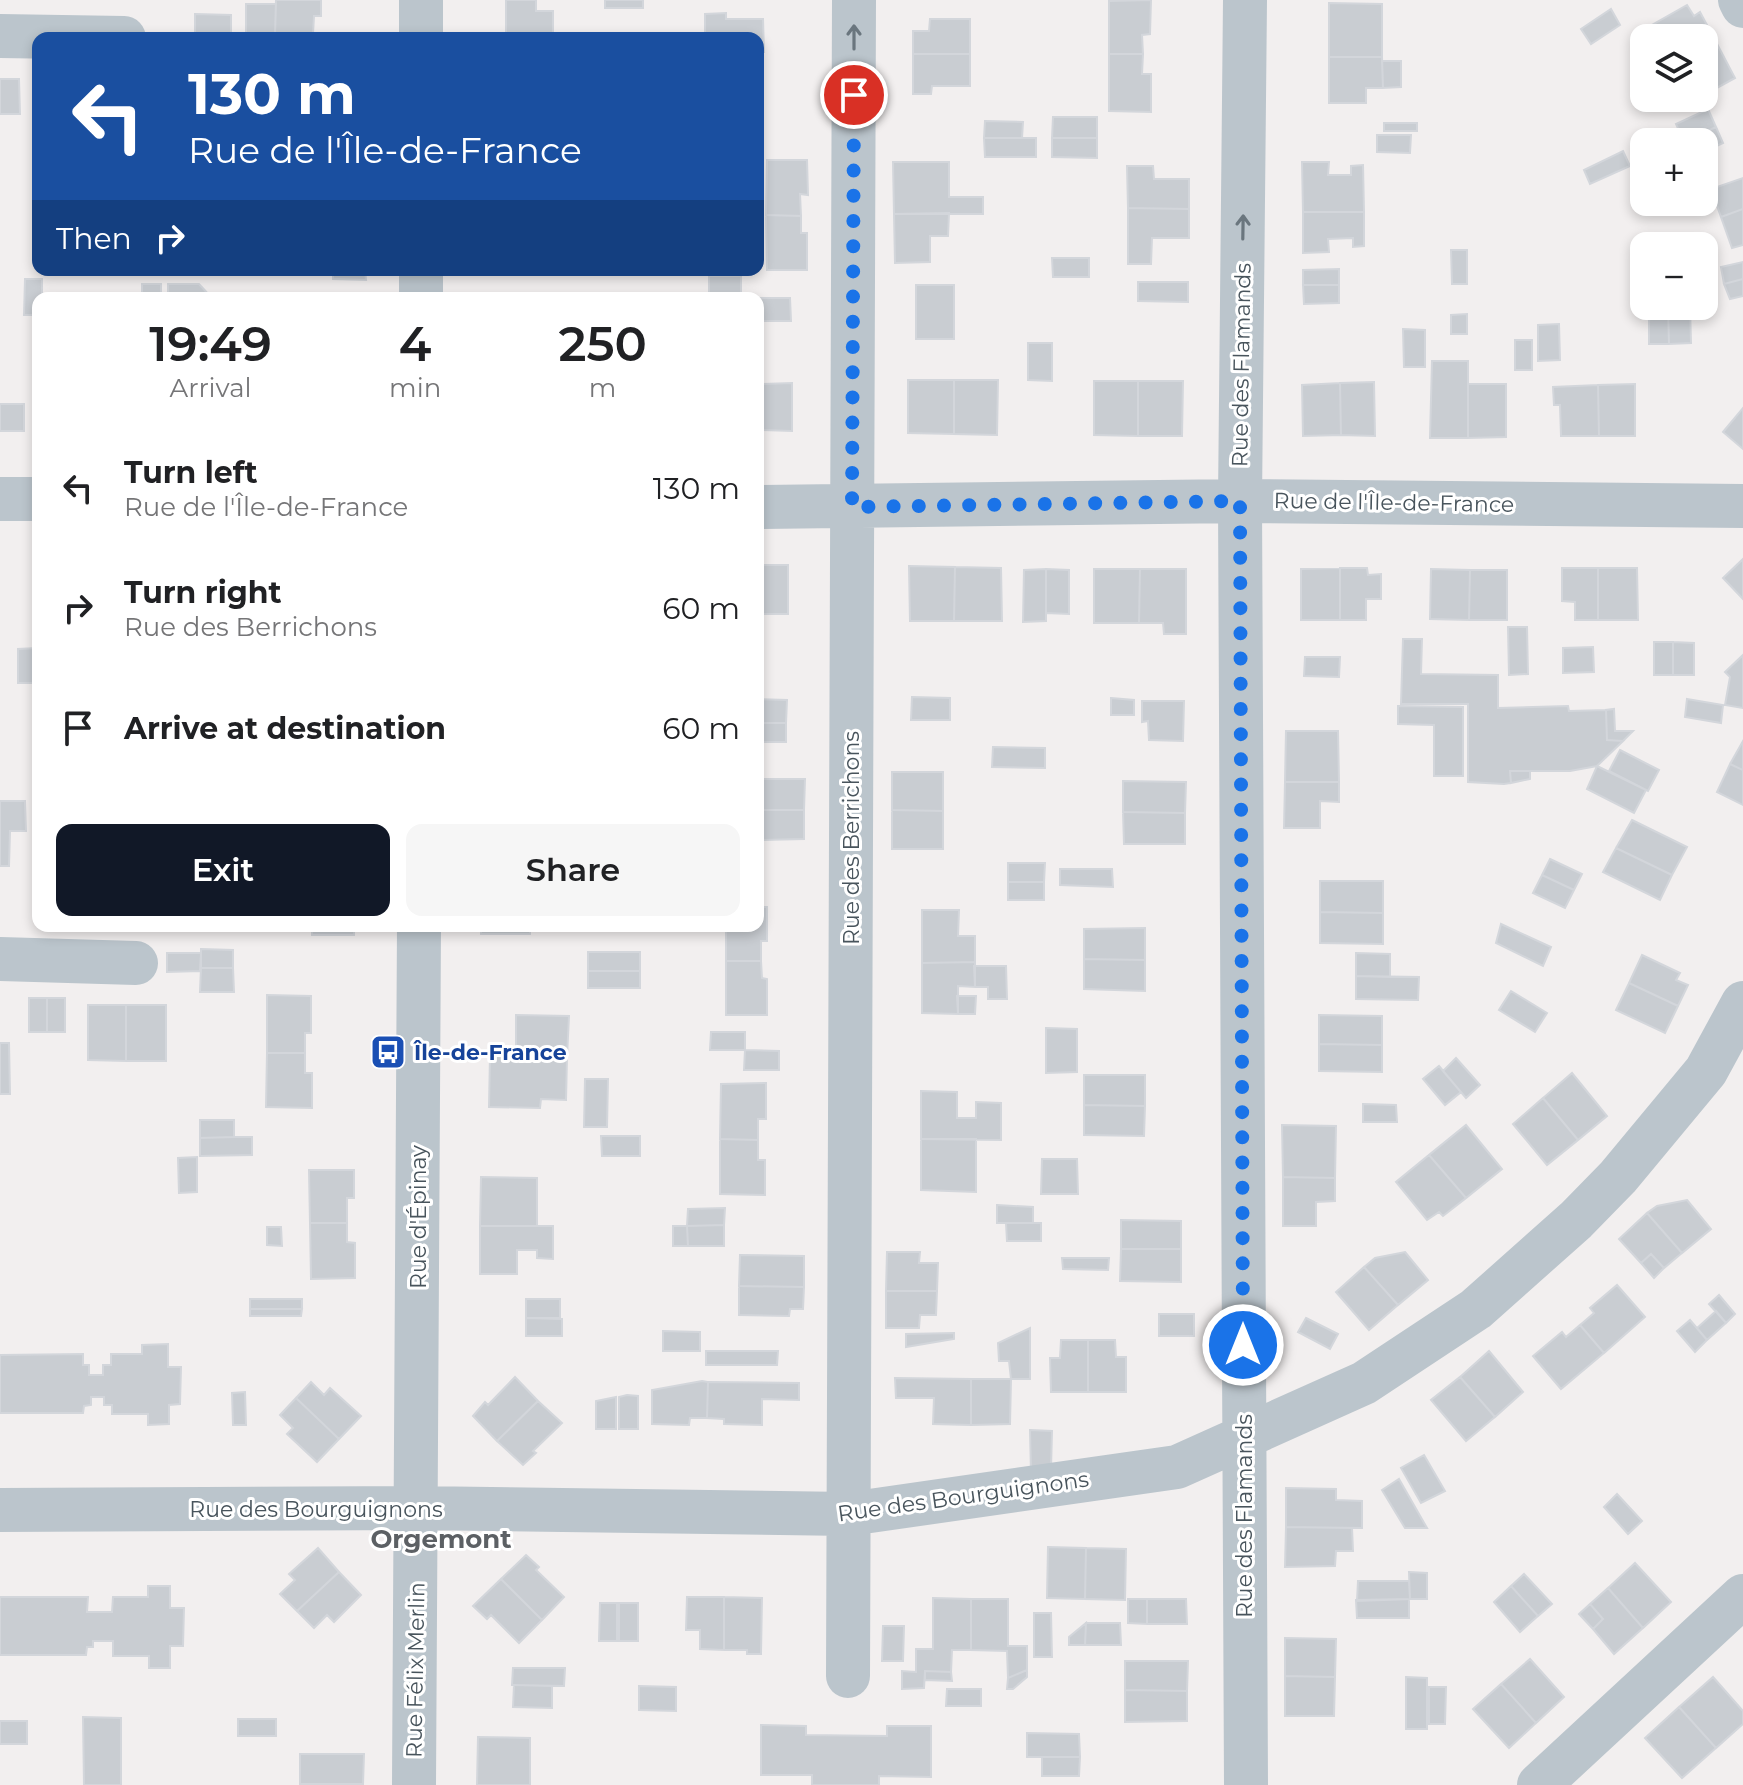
<!DOCTYPE html>
<html lang="en">
<head>
<meta charset="utf-8">
<style>
  :root { --surface:#fff; --page:#f6f6f6; --text:#202124; --muted:#757577; --accent:#111827 }
  body { margin:0; font-family:Montserrat,sans-serif; background:var(--page); color:var(--text); height:100vh; display:flex; flex-direction:column; font-size:30px; white-space:nowrap }
  * { box-sizing:border-box; margin:0 }
  p { font-size:26px; color:var(--muted) }
  .icon { flex:none; width:44px; height:44px; fill:none; stroke:currentColor; stroke-width:2; stroke-linecap:round; stroke-linejoin:round }
  .map { position:relative; flex:1; overflow:hidden }
  .side { position:absolute; left:32px; top:292px; width:732px; height:640px; display:flex; flex-direction:column; background:var(--surface); border-radius:16px; box-shadow:0 4px 12px #0003 }
  .side>* { flex:none }
  .banner { position:absolute; left:32px; top:32px; width:732px; height:244px; border-radius:16px; box-shadow:0 4px 12px #0003; background:#1a4fa0; color:#fff; overflow:hidden }
  .fabs { position:absolute; left:1630px; top:24px; display:grid; gap:16px }
  .fabs a { display:grid; place-items:center; width:88px; height:88px; border-radius:16px; background:var(--surface); box-shadow:0 4px 12px #0003; font-size:40px }
  .pin { position:absolute; display:grid; place-items:center; width:68px; height:68px; color:#fff; margin:-34px; border:4px solid #fff; border-radius:50%; box-shadow:0 2px 8px #0007 }
  .me { position:absolute; width:88px; margin:-44px; rotate:0deg; stroke-linejoin:round; filter:drop-shadow(0 0 6px #0008) }
  .turn { display:flex; align-items:center; gap:28px; height:168px; padding:0 24px; font-size:36px }
  .turn .icon { width:104px; height:104px; stroke-width:2.5 }
  .turn b { display:block; font-size:56px; line-height:68px }
  .then { display:flex; align-items:center; height:76px; padding:0 24px; background:#0003; gap:16px; font-size:30px }
  .eta { display:flex; justify-content:space-evenly; align-items:center; height:136px; text-align:center }
  .eta b { font-size:48px; font-weight:600; line-height:56px }
  .cta { display:flex; gap:16px; margin-top:auto; padding:16px 24px }
  .cta a { flex:1; height:92px; border-radius:16px; background:var(--accent); color:#fff; font-size:32px; font-weight:600; line-height:92px; text-align:center }
  .cta a+a { background:var(--page); color:var(--text) }
  ul { padding:0; list-style:none }
  li { display:flex; align-items:center; gap:24px; height:120px; padding:0 24px }
  li div { flex:1 }
  li b { display:block; font-size:30px }
  li em { font-style:normal }
  .map>svg:first-child { display:block }
  .building { fill:#c9cdd2; stroke:#d3d6db; stroke-width:2 }
  .lines { fill:none; stroke-linecap:round; stroke-linejoin:round }
  .minor { stroke:#bbc5cc; stroke-width:44 }
  .oneway { stroke:#6a767e }
  .route { stroke:#1a73e8; stroke-width:14; stroke-dasharray:0 25.2 }
  .labels { text-anchor:middle; stroke-width:6; stroke-linejoin:round; paint-order:stroke }
  .street-label { font-size:22px; fill:#48545c; stroke:#fff }
  .transit-label { font-size:22px; font-weight:bold; fill:#164399; stroke:#fff; text-anchor:start }
  .quarter-label { font-size:26px; font-weight:bold; fill:#5c6064; stroke:#fff }
</style>
</head>
<body>
<div class="map">
<svg width="1743" height="1785" viewBox="0 0 1743 1785">
  <rect width="100%" height="100%" fill="#f2efef"/>
  <path class="building" d="M276,0H321V16H314L313,34H275Z
    M506,0H536V11H553V38H506Z
    M605,0H643V8H605Z
    M1151,0L1150,34L1142,35L1143,54H1109V1Z
    M1329,3L1382,4V57H1329Z
    M246,4H276L275,34L246,33Z
    M1687,5L1694,16L1700,12L1715,40L1704,46V38H1650L1645,29Z
    M1611,9L1620,25L1591,44L1581,29Z
    M726,13V19H763L764,52H758V38H705V14Z
    M195,14L231,15V34L195,33Z
    M930,19H970V54H913V31H929Z
    M275,34H313V38H275Z
    M1715,40L1735,78L1704,95V46Z
    M913,54H970V86H932L931,94H913Z
    M1109,54H1143L1142,74H1151V112L1109,111Z
    M1329,57H1382L1383,88H1366V103H1329Z
    M1382,61H1401V87L1383,88Z
    M0,79H19L20,114H0Z
    M1708,109L1716,127L1684,142L1676,124Z
    M1053,117H1097V138H1052Z
    M985,121L1023,122L1022,138H984Z
    M1384,123H1417V131H1384Z
    M1716,127L1723,143L1704,152V142H1683Z
    M1377,135H1411L1410,153L1377,152Z
    M984,138H1036V157H985Z
    M1052,138H1097V158L1052,157Z
    M1623,151L1630,166L1590,184L1584,170Z
    M767,160H807L808,195L800,194L801,216L766,215Z
    M893,162H949V197H983V214H894Z
    M1302,162H1329L1328,175H1351V166L1363,165L1364,212H1303Z
    M1127,166H1153L1154,179H1189V209L1128,208Z
    M1743,178V209L1721,217L1711,189Z
    M1128,208L1189,209V238H1152L1151,264H1128Z
    M1743,209V245L1732,248L1721,217Z
    M1303,212H1364V246L1353,247V238L1328,239L1329,252L1303,253Z
    M949,213L948,236H930V262L895,263L894,214Z
    M766,215L801,216V233H807V270H767Z
    M1451,250H1467V284H1452Z
    M1052,258H1089V277H1053Z
    M1743,262V279L1724,284L1721,267Z
    M1339,269V285H1303V270Z
    M333,270H365L366,280L333,279Z
    M709,276H741V295H709Z
    M25,279H42V298H38V315H24Z
    M1743,279V296L1730,299L1724,284Z
    M1138,282H1188V302L1138,301Z
    M142,284H161V298H142Z
    M168,284H199L212,298H168Z
    M916,285H954V339H916Z
    M1303,285H1339V303L1304,304Z
    M753,298H790L791,321H758V298Z
    M1649,306H1668L1669,344H1649Z
    M1668,306H1690L1691,343L1669,344Z
    M1467,314V334H1451V315Z
    M1559,324L1560,360L1538,361V325Z
    M1403,329L1425,330V367H1404Z
    M1515,340H1532V370H1515Z
    M1028,343H1052V381L1028,380Z
    M1432,361H1468V438H1430Z
    M908,380H954V434L908,433Z
    M954,380H998L997,435L954,434Z
    M1094,381H1138V436L1094,435Z
    M1138,381H1183L1182,436H1138Z
    M1374,382L1375,436L1341,435L1340,383Z
    M792,383V431L758,430V384Z
    M1340,383L1341,435L1303,436L1302,385Z
    M1468,384H1506V437L1468,438Z
    M1635,384V436H1599L1598,385Z
    M1598,385L1599,436H1561L1560,405H1554L1553,387Z
    M0,404H24V431H0Z
    M1743,408V449L1723,432Z
    M1743,559V599L1723,578Z
    M758,565H788V614H758Z
    M909,566L955,567L954,621H910Z
    M955,567L1001,568L1002,621H954Z
    M1340,568V620H1301V569Z
    M1340,568H1367L1368,575L1381,574V599H1366V620H1340Z
    M1562,568H1598V620H1575V602L1562,601Z
    M1598,568H1637L1638,620H1598Z
    M1046,569V621L1023,622L1024,570Z
    M1046,569L1069,570V614L1046,613Z
    M1094,569H1140L1139,623H1094Z
    M1140,569H1186V634H1164L1163,623H1139Z
    M1431,569L1470,570L1469,620L1430,619Z
    M1470,570H1507V620H1469Z
    M1508,627H1527L1528,674L1509,675Z
    M1403,639H1422L1421,674L1498,675V708L1568,706L1569,711L1606,710L1607,740L1623,741L1597,766L1570,771H1510L1511,783L1504,784L1468,782V704H1401Z
    M1654,642H1673V675H1654Z
    M1673,642L1694,643V675H1673Z
    M1593,647L1594,672L1563,673V648Z
    M37,648L36,683H18V649Z
    M1743,655V708L1725,705L1730,677L1725,672Z
    M1305,657H1340L1339,677L1304,676Z
    M912,697L950,698V720H911Z
    M1111,698L1134,700V715H1111Z
    M758,699L787,700L786,723H758Z
    M1687,699L1723,705L1721,723L1685,717Z
    M1142,701H1184L1183,741L1149,740L1148,721L1142,722Z
    M1398,706L1463,707V776H1434V725L1398,724Z
    M1614,709L1615,731H1633L1623,741L1607,740L1606,710Z
    M758,723H786V742H758Z
    M1286,731H1338L1339,782H1285Z
    M1743,741V770L1730,764Z
    M993,747L1045,748V768L992,767Z
    M1620,750L1659,770L1648,791L1609,771Z
    M1730,764L1743,770V805L1717,792Z
    M1597,766L1646,790L1634,813L1587,789Z
    M1510,771H1530V779L1511,783Z
    M892,772H943V811L892,810Z
    M758,779H805L804,810H758Z
    M1123,781L1186,782L1185,813L1123,812Z
    M1285,782H1339V802L1320,801V828H1284Z
    M0,801H25L26,831H10L9,866H0Z
    M758,810H804V839L758,840Z
    M892,810L943,811V849H892Z
    M1123,812L1185,813V844H1124Z
    M1632,820L1687,847L1672,875L1616,848Z
    M1616,848L1672,875L1660,900L1603,872Z
    M1550,859L1582,874L1574,890L1542,875Z
    M1008,863H1045L1044,882H1008Z
    M1060,869H1112L1113,887L1060,885Z
    M1542,875L1574,890L1565,908L1533,893Z
    M1320,881H1383V913L1320,912Z
    M1008,882H1044V900H1008Z
    M758,907H767V941H761V961H726V926H758Z
    M922,910H959L958,936H975V962L922,963Z
    M1320,912L1383,913V944L1320,943Z
    M1501,924L1551,947L1543,966L1496,943Z
    M312,926H354V935H312Z
    M481,926H530V934H481Z
    M1145,928V960L1084,959V929Z
    M201,949L233,950V968H201Z
    M588,952H640V971H588Z
    M167,953H201L200,971L167,972Z
    M1356,953L1390,954V977L1356,976Z
    M1642,955L1680,973L1676,980L1688,985L1678,1006L1629,983Z
    M1084,959L1145,960V991L1084,989Z
    M726,961H761L762,978L767,979V1015H726Z
    M975,962V987L958,986V1014L922,1013V963Z
    M974,966H1006L1007,999H988V987H975Z
    M201,968H233L234,992H200Z
    M588,971H640V988H588Z
    M1356,976L1419,977L1418,1000L1356,999Z
    M1629,983L1678,1006L1665,1033L1616,1010Z
    M1511,991L1547,1013L1535,1032L1499,1010Z
    M267,995L311,996V1033H305V1053H267Z
    M957,996H976L975,1014H958Z
    M29,998H47V1032H29Z
    M47,998H65V1032H47Z
    M88,1005H126V1061L88,1060Z
    M126,1005H166V1061H126Z
    M516,1015L569,1016L567,1057H516Z
    M1319,1015L1382,1016V1045L1319,1044Z
    M1046,1028L1077,1029V1072L1046,1073Z
    M711,1032H745V1050H710Z
    M0,1043H9L10,1094H0Z
    M1319,1044L1382,1045V1072L1319,1071Z
    M745,1050L779,1051V1070H744Z
    M267,1053H305V1073H312V1108L266,1107Z
    M490,1056L567,1057L566,1100L541,1099L540,1108L489,1107Z
    M1456,1058L1480,1085L1466,1098L1443,1071Z
    M1439,1066L1461,1092L1445,1105L1423,1079Z
    M1572,1073L1607,1116L1578,1140L1543,1098Z
    M1084,1075H1145V1106L1084,1105Z
    M585,1079H608L607,1127H584Z
    M766,1083V1119H758V1140L720,1139L721,1084Z
    M921,1091L957,1092V1118H976V1102L1001,1103V1140L921,1139Z
    M1543,1098L1578,1140L1547,1165L1513,1124Z
    M1363,1104L1396,1105L1397,1122H1363Z
    M1084,1105L1145,1106L1144,1136L1084,1135Z
    M200,1120H234V1137L200,1138Z
    M1282,1125L1336,1126L1335,1178L1283,1177Z
    M1466,1125L1502,1169L1466,1198L1429,1155Z
    M601,1136H640V1156H602Z
    M234,1137H252V1155L200,1156V1138Z
    M720,1139L758,1140V1160H765V1195L720,1194Z
    M921,1139H976V1192L921,1190Z
    M1429,1155L1466,1198L1443,1216L1439,1212L1427,1220L1396,1182Z
    M197,1157V1192L179,1193L178,1158Z
    M1042,1159H1077L1078,1194H1041Z
    M309,1170H354V1198H347V1223H310Z
    M481,1177L537,1178V1226H480Z
    M1283,1177L1335,1178V1201L1316,1202V1226H1283Z
    M1687,1200L1711,1229L1682,1253L1647,1213L1657,1206Z
    M997,1205L1033,1207V1223H997Z
    M725,1208L724,1225L687,1226L688,1209Z
    M1647,1213L1682,1253L1664,1268L1651,1254L1641,1263L1619,1239Z
    M1121,1220L1181,1221V1249H1121Z
    M310,1223H347V1242L355,1243V1278L311,1279Z
    M1006,1223H1041V1241H1007Z
    M724,1225V1246H688L687,1226Z
    M480,1226H553V1259L537,1258V1250H517V1274H480Z
    M673,1226H687L688,1246H673Z
    M267,1227H281L282,1246L267,1245Z
    M1121,1249H1181V1282L1120,1281Z
    M887,1252H920L919,1263H938L937,1291H886Z
    M1405,1252L1428,1280L1398,1305L1364,1267L1375,1258Z
    M1651,1254L1664,1268L1654,1278L1641,1263Z
    M740,1255L804,1256V1287L739,1286Z
    M1062,1258H1109L1108,1270L1063,1269Z
    M1364,1267L1398,1305L1369,1330L1336,1292Z
    M1617,1285L1645,1317L1604,1353L1580,1325L1594,1313L1590,1308Z
    M739,1286L804,1287L803,1309H790L789,1316L739,1315Z
    M886,1291H937L936,1315H920L919,1328H886Z
    M1719,1295L1735,1314L1726,1323L1709,1304Z
    M250,1299H302V1309H250Z
    M526,1299H560V1318H526Z
    M250,1309H302L301,1316H250Z
    M1716,1311L1726,1323L1707,1340L1697,1328Z
    M1159,1314H1194V1336H1159Z
    M526,1318L562,1319V1336H526Z
    M1306,1318L1338,1334L1330,1349L1298,1332Z
    M1690,1320L1707,1340L1695,1352L1677,1331Z
    M1580,1325L1604,1353L1561,1389L1533,1356L1562,1332L1566,1337Z
    M1030,1328V1379H1011L1009,1361H999L998,1343Z
    M663,1331L700,1332V1351H663Z
    M954,1333V1339L906,1347V1334Z
    M1061,1340H1088V1392H1051L1050,1358H1060Z
    M1088,1340H1115L1116,1357H1126V1392H1088Z
    M168,1344V1367H181L180,1404L169,1405V1424L148,1425V1414H112V1405H104V1397H91V1405L84,1406L83,1413H0V1355L83,1354V1365H89V1375H103V1365H111V1354H142V1345Z
    M706,1351H778L777,1365H706Z
    M1489,1351L1523,1392L1495,1417L1460,1377Z
    M515,1377L538,1401L497,1441L473,1416L485,1402L488,1405Z
    M1460,1377L1495,1417L1466,1441L1431,1400Z
    M895,1378L971,1379V1425L933,1424L934,1398H896Z
    M971,1379H1011L1010,1424L971,1425Z
    M702,1381L708,1382L707,1418H690L689,1425L652,1424V1390Z
    M311,1382L324,1395L330,1388L361,1416L339,1439L296,1398Z
    M708,1382L799,1383V1400L762,1399V1425L724,1424V1419L707,1418Z
    M245,1392L246,1425H233L232,1393Z
    M627,1395L638,1396V1429H619V1397Z
    M616,1397V1429H596V1401Z
    M296,1398L339,1439L317,1462L287,1434L293,1428L280,1415Z
    M538,1401L562,1423L533,1451L536,1453L523,1465L497,1441Z
    M1030,1430L1052,1431L1051,1469L1031,1473Z
    M1424,1455L1445,1491L1421,1503L1401,1468Z
    M1399,1479L1427,1528H1405L1382,1490Z
    M1286,1488L1336,1489V1500L1362,1501V1528L1286,1527Z
    M1617,1494L1642,1521L1628,1534L1604,1507Z
    M1286,1527L1352,1528L1353,1551H1336L1335,1566L1285,1567Z
    M1048,1547L1086,1548L1085,1599L1047,1598Z
    M318,1548L339,1572L297,1611L280,1594L295,1580L289,1574Z
    M1086,1548L1126,1549L1125,1600L1085,1599Z
    M526,1555L539,1567L536,1570L564,1597L542,1620L501,1579Z
    M1635,1563L1671,1602L1643,1628L1608,1588Z
    M339,1572L361,1595L334,1622L327,1615L314,1628L297,1611Z
    M1409,1572L1427,1573V1599H1410Z
    M1524,1574L1552,1604L1538,1616L1511,1586Z
    M501,1579L542,1620L519,1643L491,1615L487,1619L473,1606Z
    M1358,1581H1409L1410,1599L1357,1601Z
    M148,1586H170V1608H184L183,1646H170V1668H149V1656H113V1641H93V1647H87L86,1655H0V1597H88L87,1612H112L113,1597H148Z
    M1511,1586L1538,1616L1520,1632L1494,1602Z
    M1608,1588L1643,1628L1614,1654L1593,1629L1603,1619L1590,1604Z
    M687,1597H724V1650L700,1649V1630H686Z
    M724,1597L762,1598L761,1654H747V1650H724Z
    M933,1598L971,1599V1650H952L951,1672L925,1671L924,1688L902,1689V1671L916,1672V1649H933Z
    M971,1599H1008V1646H1027V1670L1008,1678L1007,1651L971,1650Z
    M1128,1599H1147V1624L1128,1623Z
    M1147,1599H1186L1187,1624H1147Z
    M1409,1599V1618H1357L1356,1600Z
    M600,1603H617V1641H599Z
    M619,1603H638V1641H619Z
    M1590,1604L1603,1619L1593,1629L1579,1614Z
    M1034,1613H1051L1052,1657H1034Z
    M1086,1623L1085,1645H1069V1637Z
    M1086,1623H1120L1121,1645H1085Z
    M883,1626H904L903,1661H882Z
    M1285,1638L1336,1639L1335,1677L1285,1676Z
    M1530,1659L1564,1697L1536,1723L1501,1684Z
    M1125,1661H1188L1187,1691L1125,1690Z
    M513,1668H565L564,1686L512,1685Z
    M1027,1670V1677L1013,1689H1007L1008,1678Z
    M925,1671L951,1672L952,1681L925,1680Z
    M1285,1676L1335,1677L1334,1716H1285Z
    M1406,1677L1427,1678V1729H1406Z
    M1713,1677L1743,1711V1724L1716,1748L1679,1707Z
    M1501,1684L1536,1723L1509,1748L1473,1709Z
    M514,1685L552,1686V1708L513,1707Z
    M639,1686L676,1687V1711L639,1710Z
    M1429,1687H1446L1445,1724H1429Z
    M947,1689H981V1706H946Z
    M1125,1690L1187,1691V1721L1125,1722Z
    M1679,1707L1716,1748L1682,1778L1645,1738Z
    M83,1717L121,1718V1785H84Z
    M238,1719H276V1736H238Z
    M0,1721H27V1744H0Z
    M761,1725L806,1726V1735L887,1736V1726H931V1777L879,1776V1785H812V1775H761Z
    M1027,1733L1079,1734L1080,1757H1027Z
    M478,1737L530,1738V1785H477Z
    M300,1754H364L363,1784H300Z
    M1042,1757H1080L1079,1776H1042Z"/>
  <g class="lines">
    <path class="minor" d="M1245,0L1240,501L1246,1785
      M1740,0L1743,6
      M0,36L124,38
      M421,38V0
      M421,298V270
      M0,499H38
      M758,507L1240,501L1743,506
      M0,959L136,963
      M0,1510L417,1508L849,1514L1177,1467L1364,1383L1476,1309L1576,1220L1618,1177L1706,1071L1743,1003
      M848,1676L854,0
      M414,1785L419,926
      M1539,1785L1743,1596"/>
  </g>
  <defs><path id="oneway-shaft" d="M-6 0H5M1.5-3L5.5 0L1.5 3" fill="none" stroke-width="1.6" stroke-linecap="round" stroke-linejoin="round" transform="scale(2)"/></defs>
  <g class="oneway">
    <use href="#oneway-shaft" transform="translate(854 37) rotate(-90)"/>
    <use href="#oneway-shaft" transform="translate(1243 227) rotate(-89)"/>
  </g>
  <g class="lines">
    <path class="route" d="M854,95L852,507L1240,501L1243,1345"/>
  </g>
  <defs>
    <symbol id="bus-square" viewBox="-11 -11 22 22"><rect x="-9" y="-9" width="18" height="18" rx="4" fill="#1a4fb4" stroke="#fff"/><path d="M-5-6H5V4H4V6H2V4H-2V6H-4V4H-5ZM-3.5-4V0h7V-4ZM-3.5 1.2v1.5H-2V1.2ZM2 1.2v1.5H3.5V1.2Z" fill="#fff"/></symbol>
  </defs>
  <g fill-rule="evenodd">
    <use href="#bus-square" x="368" y="1032" width="40" height="40"/>
  </g>
  <g class="labels">
    <g class="street-label">
      <text transform="translate(1241 365) rotate(-89)" y="8">Rue des Flamands</text>
      <text transform="translate(1394 502) rotate(1)" y="8">Rue de l'Île-de-France</text>
      <text transform="translate(851 838) rotate(-90)" y="8">Rue des Berrichons</text>
      <text transform="translate(418 1217) rotate(-90)" y="8">Rue d'Épinay</text>
      <text transform="translate(963 1496) rotate(-8)" y="8">Rue des Bourguignons</text>
      <text x="316" y="1517">Rue des Bourguignons</text>
      <text transform="translate(1244 1516) rotate(-90)" y="8">Rue des Flamands</text>
      <text transform="translate(415 1670) rotate(-89)" y="8">Rue Félix Merlin</text>
    </g>
    <g class="transit-label">
      <text x="414" y="1060">Île-de-France</text>
    </g>
    <g class="quarter-label">
      <text x="441" y="1548">Orgemont</text>
    </g>
  </g>
</svg>
<div class="fabs">
<a><svg class="icon" aria-label="layers" viewBox="0 0 24 24"><path d="M12 4l9 5-9 5-9-5zM3 14l9 5 9-5"/></svg></a>
<a>+</a>
<a>−</a>
</div>
<div class="pin" style="left:854px;top:95px;background:#d93025"><svg class="icon" aria-label="arrive" viewBox="0 0 24 24"><path d="M6 21V4h12l-3 4 3 4H6"/></svg></div>
<svg class="me" style="left:1243px;top:1345px" viewBox="-20 -20 40 40"><circle r="17" fill="#1a73e8" stroke="#fff" stroke-width="3"/><path d="M0-11L8 9 0 5-8 9z" fill="#fff"/></svg>
<div class="banner">
<div class="turn"><svg class="icon" aria-label="left" viewBox="0 0 24 24"><path d="M17 20v-9H6M10 6l-5 5 5 5"/></svg><div><b>130 m</b>Rue de l'Île-de-France</div></div>
<div class="then">Then<svg class="icon" aria-label="right" viewBox="0 0 24 24"><path d="M7 20v-9h11M14 6l5 5-5 5"/></svg></div>
</div>
<section class="side">
<div class="eta">
<div><b>19:49</b><p>Arrival</p></div>
<div><b>4</b><p>min</p></div>
<div><b>250</b><p>m</p></div>
</div>
<ul>
<li><svg class="icon" aria-label="left" viewBox="0 0 24 24"><path d="M17 20v-9H6M10 6l-5 5 5 5"/></svg><div><b>Turn left</b><p>Rue de l'Île-de-France</p></div><em>130 m</em></li>
<li><svg class="icon" aria-label="right" viewBox="0 0 24 24"><path d="M7 20v-9h11M14 6l5 5-5 5"/></svg><div><b>Turn right</b><p>Rue des Berrichons</p></div><em>60 m</em></li>
<li><svg class="icon" aria-label="arrive" viewBox="0 0 24 24"><path d="M6 21V4h12l-3 4 3 4H6"/></svg><div><b>Arrive at destination</b></div><em>60 m</em></li>
</ul>
<div class="cta"><a>Exit</a><a>Share</a></div>
</section>
</div>
</body>
</html>
